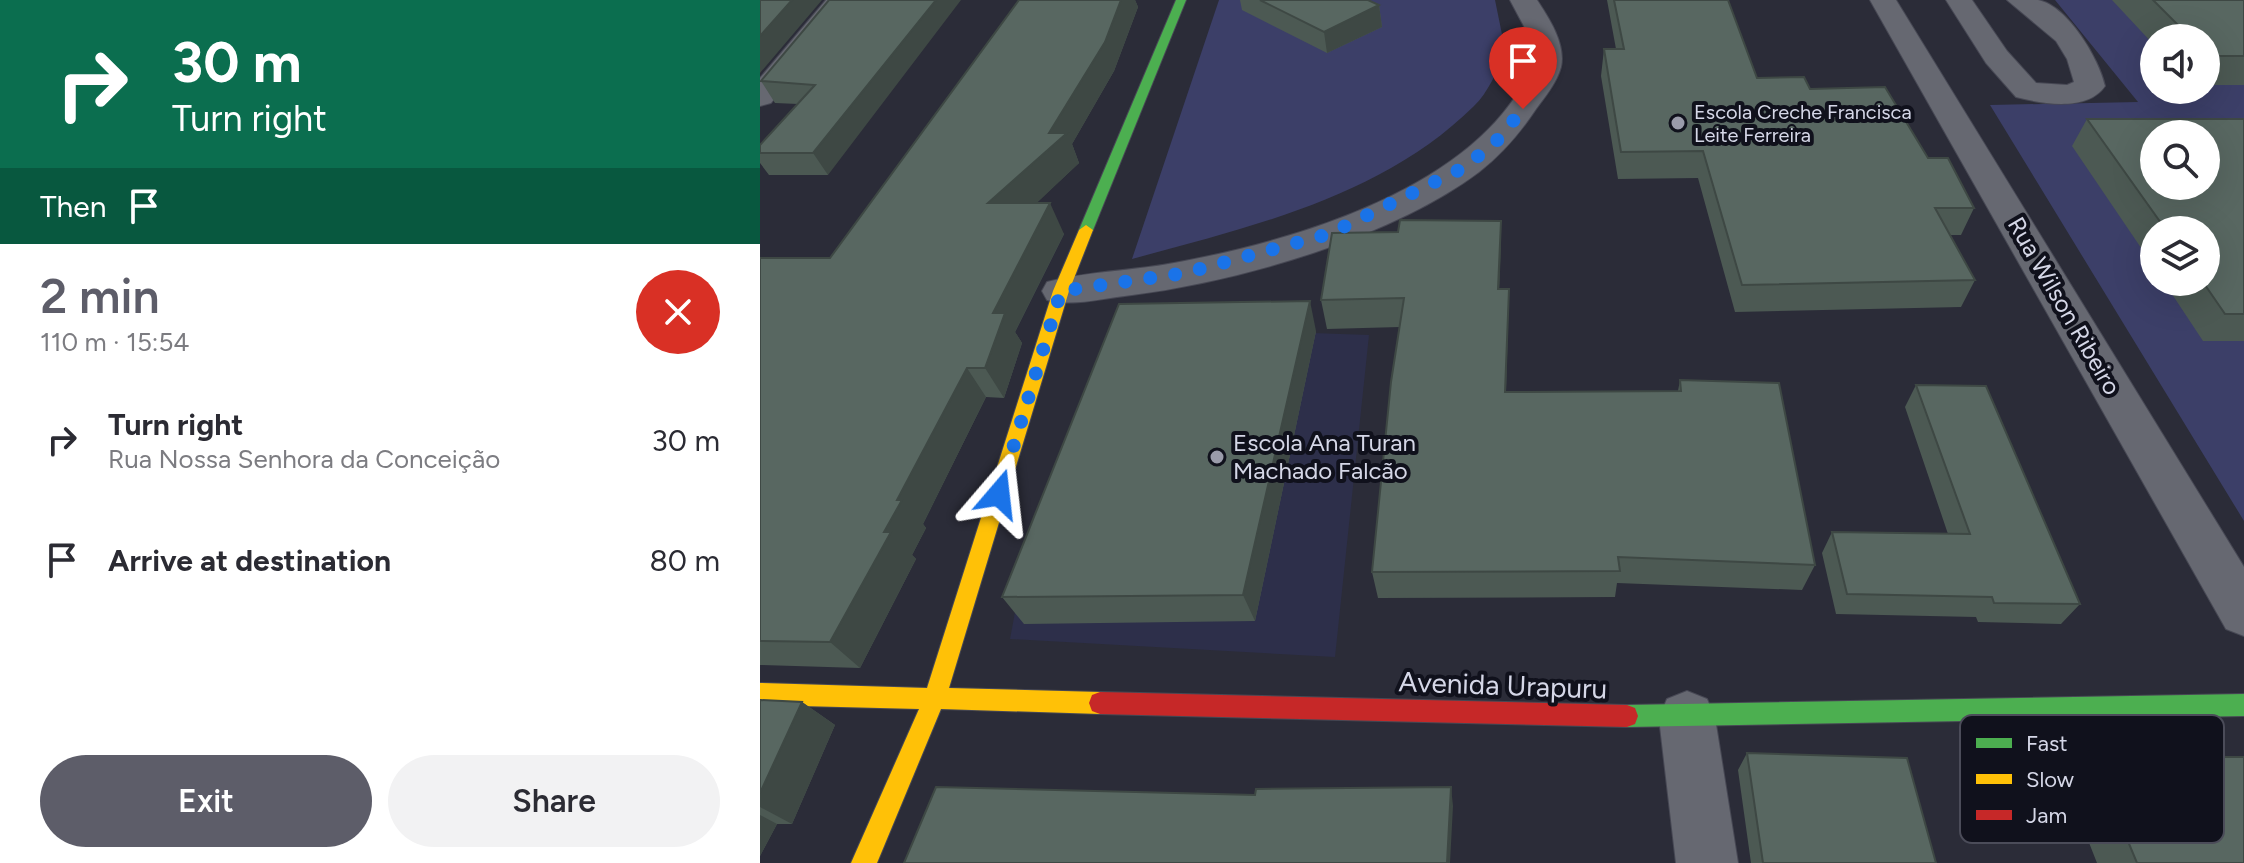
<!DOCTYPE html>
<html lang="en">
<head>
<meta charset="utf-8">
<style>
  :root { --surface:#fff; --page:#f2f2f3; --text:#2b2b33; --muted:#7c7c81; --accent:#5d5d69 }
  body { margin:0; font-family:Figtree,sans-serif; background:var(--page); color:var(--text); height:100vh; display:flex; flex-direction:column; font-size:30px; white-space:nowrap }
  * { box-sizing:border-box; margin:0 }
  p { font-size:26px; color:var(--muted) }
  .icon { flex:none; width:44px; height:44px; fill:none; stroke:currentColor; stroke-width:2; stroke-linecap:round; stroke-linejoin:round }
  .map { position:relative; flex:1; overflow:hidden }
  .panel { display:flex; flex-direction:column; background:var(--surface); width:760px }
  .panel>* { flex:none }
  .banner { background:#0b6e4f; color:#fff; overflow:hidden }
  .tools { position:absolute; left:1380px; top:24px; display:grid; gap:16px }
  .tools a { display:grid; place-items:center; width:80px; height:80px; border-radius:50%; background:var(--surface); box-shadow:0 8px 32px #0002; font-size:40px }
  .pin { position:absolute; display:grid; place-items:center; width:68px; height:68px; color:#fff; margin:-82px -34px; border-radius:50% 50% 50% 0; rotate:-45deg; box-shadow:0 0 8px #0007 }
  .pin .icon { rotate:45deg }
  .me { position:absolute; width:88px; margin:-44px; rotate:17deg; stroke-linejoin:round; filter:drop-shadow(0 0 6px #0008) }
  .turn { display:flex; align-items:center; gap:28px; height:168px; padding:0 40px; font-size:36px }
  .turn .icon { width:104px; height:104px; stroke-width:2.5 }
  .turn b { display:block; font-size:56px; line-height:68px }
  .then { display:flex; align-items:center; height:76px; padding:0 40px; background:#0003; gap:16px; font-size:30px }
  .round { display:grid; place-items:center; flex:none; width:84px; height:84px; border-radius:42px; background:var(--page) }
  .head { display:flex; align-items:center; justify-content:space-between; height:136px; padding:0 40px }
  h1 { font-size:48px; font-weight:600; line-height:60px; color:var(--accent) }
  .action { display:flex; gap:16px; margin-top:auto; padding:16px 40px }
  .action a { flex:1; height:92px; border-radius:48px; background:var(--accent); color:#fff; font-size:32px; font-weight:600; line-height:92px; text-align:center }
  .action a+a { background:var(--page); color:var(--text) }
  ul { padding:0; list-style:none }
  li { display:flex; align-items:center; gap:24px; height:120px; padding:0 40px }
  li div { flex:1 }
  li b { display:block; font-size:30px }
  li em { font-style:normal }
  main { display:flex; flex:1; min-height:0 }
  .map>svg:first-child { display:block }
  .built { fill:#2d2f4a }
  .green { fill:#3c3f68; fill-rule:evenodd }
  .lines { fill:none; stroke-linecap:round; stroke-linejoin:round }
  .street-casing { stroke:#474854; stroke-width:2 }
  .fast-casing { stroke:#474854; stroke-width:2 }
  .slow-casing { stroke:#474854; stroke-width:2 }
  .jam-casing { stroke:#474854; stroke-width:2 }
  .street { fill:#666871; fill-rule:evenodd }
  .fast { fill:#4caf50; fill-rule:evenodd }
  .slow { fill:#ffc107; fill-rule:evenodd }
  .jam { fill:#c62828; fill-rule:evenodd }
  .wall { fill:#4c5953 }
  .shaded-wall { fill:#3e4844 }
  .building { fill:#586761; stroke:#3e4844; stroke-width:2; fill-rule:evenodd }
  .route { stroke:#1a73e8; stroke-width:14; stroke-dasharray:0 25.2 }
  .poi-dot { fill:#9a9baa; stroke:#10111c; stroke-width:3 }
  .labels { text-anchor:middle; stroke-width:8; stroke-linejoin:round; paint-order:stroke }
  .far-poi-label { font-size:20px; fill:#d5d7e7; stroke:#10111c; text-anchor:start }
  .street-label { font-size:24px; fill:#d5d7e7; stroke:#10111c }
  .poi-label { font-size:24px; fill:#d5d7e7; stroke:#10111c; text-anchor:start }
  .near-street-label { font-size:28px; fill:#d5d7e7; stroke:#10111c }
  .key { fill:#10111c; stroke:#4b4c59; stroke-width:2 }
  .key-label { font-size:22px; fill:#d5d7e7 }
</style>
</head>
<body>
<main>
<section class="panel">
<div class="banner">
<div class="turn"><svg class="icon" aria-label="right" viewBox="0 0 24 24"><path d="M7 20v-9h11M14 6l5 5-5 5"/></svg><div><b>30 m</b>Turn right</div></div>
<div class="then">Then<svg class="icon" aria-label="arrive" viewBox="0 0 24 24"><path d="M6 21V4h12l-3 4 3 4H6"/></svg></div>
</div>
<div class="head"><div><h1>2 min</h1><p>110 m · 15:54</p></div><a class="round" style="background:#d93025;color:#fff"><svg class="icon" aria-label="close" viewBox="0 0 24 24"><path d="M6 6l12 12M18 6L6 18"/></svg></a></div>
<ul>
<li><svg class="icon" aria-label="right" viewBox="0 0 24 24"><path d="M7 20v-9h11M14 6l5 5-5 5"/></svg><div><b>Turn right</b><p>Rua Nossa Senhora da Conceição</p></div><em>30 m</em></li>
<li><svg class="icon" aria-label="arrive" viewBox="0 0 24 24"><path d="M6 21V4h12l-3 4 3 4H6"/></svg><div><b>Arrive at destination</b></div><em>80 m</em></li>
</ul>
<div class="action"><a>Exit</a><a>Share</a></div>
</section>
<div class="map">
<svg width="1484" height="863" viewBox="0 0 1484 863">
  <rect width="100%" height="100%" fill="#2b2c38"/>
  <path class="built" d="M379,327L609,335L575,657L250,639L261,580Z"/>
  <path class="green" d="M459,0H735L746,54C737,70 728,93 714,106C622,197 492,226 372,259Z
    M1295,0H1458L1484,25V521L1230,105L1378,102ZM1394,38H1446V90H1394ZM1394,134H1446V186H1394ZM1394,230H1446V282H1394Z"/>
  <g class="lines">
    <defs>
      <path id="street" d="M66,0H93L11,103L0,106V78Z
        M750,0H777C789,18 806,44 801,67C797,82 785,97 776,109C760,133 742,154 719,172C631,238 480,281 372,295C345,298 313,307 287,300L282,291L287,282C328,271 372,271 414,263C533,241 718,189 771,68L767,32Z
        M1110,0H1136L1484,567V636L1466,629Z
        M1186,0H1212L1247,51L1276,83L1307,85L1314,82L1307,59L1296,41L1247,0C1256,0 1268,0 1278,0C1308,6 1339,59 1345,86C1327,112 1283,104 1256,97L1226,63Z
        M927,691L947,699L955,718L978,863H916L899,718L907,699Z"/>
      <path id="fast" d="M416,0H426L333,230L326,235L321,233L319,230Z
        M1484,694V716L867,727L859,724L856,716L859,708L867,705Z"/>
      <path id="slow" d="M326,225L333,230L309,291L189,688L340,692L348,695L351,703L348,711L340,714L181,709L117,863H91L159,709L0,705V683L167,688L293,291L319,230Z"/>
      <path id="jam" d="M340,692L867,705L875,708L878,716L875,724L867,727L340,714L332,711L329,703L332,695Z"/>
    </defs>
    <use href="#street" class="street-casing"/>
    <use href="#fast" class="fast-casing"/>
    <use href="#slow" class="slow-casing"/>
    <use href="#jam" class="jam-casing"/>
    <use href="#street" class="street"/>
    <use href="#fast" class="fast"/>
    <use href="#slow" class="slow"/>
    <use href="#jam" class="jam"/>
  </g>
  <path class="wall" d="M69,0L68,175H9L0,163V145L38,104L15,103L1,81Z
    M259,0H375L378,7L354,71L312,144L319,163L276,203L304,234L255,332L262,343L244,398L226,397L163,524L166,528L152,555L156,559L100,668L0,665V258H70Z
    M480,0H608L619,5L622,27L567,53L482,10Z
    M847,0H968L997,78L1050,89L1168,158L1214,208L1201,235H1190L1215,280L1201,307L975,312L938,178L858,179L841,76L844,49H856Z
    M1352,0H1484V85H1446V38H1394V45Z
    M1327,119H1484V341H1443L1404,282H1446V230H1394V267L1312,146Z
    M741,221L739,289H749L746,392L918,391L920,380L1055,565L1042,590L857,583L855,597L618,598L612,572L640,327L567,329L561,300L638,232Z
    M556,331L495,621L264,624L242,597Z
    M1156,385L1320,604L1301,624L1218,622L1216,617L1076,614L1062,553L1072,532L1188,534L1145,407Z
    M0,700L42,702L75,725L32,824H17L0,856Z
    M987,753L1176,863H991L978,770Z
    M1333,757L1484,863H1337L1304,779Z"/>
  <path class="shaded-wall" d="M32,0H62L0,73V36Z
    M176,0H201L68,175L53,153Z
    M359,0H375L378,7L354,71L312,144L319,163L244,234L228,203Z
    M619,5L622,27L567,53L564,32Z
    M290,203L304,234L255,332L262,343L244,398L225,368L233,313Z
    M741,221V249L738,318V289Z
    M550,301L556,331L495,621L483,595Z
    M207,368L226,397L163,524L166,528L152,555L156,559L100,668L70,642L124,532L137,500Z
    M42,702L75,725L32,824L0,807V793Z
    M691,787L693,806L690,863H687Z
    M0,815L17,824L0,856Z"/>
  <path class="building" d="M0,0H32L0,36Z
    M69,0H176L53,153H0V145L55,85L1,81Z
    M259,0H361L345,42L289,133H307L228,203H290L233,313H245L225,368H207L137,500H142L124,532H131L70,642L0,641V258H70Z
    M500,0H608L619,5L564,32Z
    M854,0H968L997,78L1044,77L1050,89L1125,87L1168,158H1188L1214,208H1175L1215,280L982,285L943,151L861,152L844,49H864Z
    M1393,0H1484V56H1449L1446,53V38H1431Z
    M1327,119H1484V314H1465L1443,282H1446V230H1406ZM1394,134H1446V186H1394Z
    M640,220L741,221L738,289H749L745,392L921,391L920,380L1019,383L1055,565L858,557L860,571L612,572L631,382L644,298L561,300L572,233L638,232Z
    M550,301L483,595L242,597L359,304Z
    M1156,385L1226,386L1320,604L1234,603L1232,597L1087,594L1072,532L1210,534Z
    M0,700L42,702L0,793Z
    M987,753L1147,758L1176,863H1003Z
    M1333,757H1484V863H1377Z
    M176,787L495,795L496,789L691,787L687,863H144Z"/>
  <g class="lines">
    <path class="route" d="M239,494L301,291L425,273L569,234L701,169L734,144L763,109"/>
  </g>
  <g class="poi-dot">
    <circle cx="918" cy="123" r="8"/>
    <circle cx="457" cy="457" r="8"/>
  </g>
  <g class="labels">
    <g class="far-poi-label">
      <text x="934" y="119">Escola Creche Francisca<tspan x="934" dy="23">Leite Ferreira</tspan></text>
    </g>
    <g class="street-label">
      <text transform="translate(1304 306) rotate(60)" y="8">Rua Wilson Ribeiro</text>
    </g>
    <g class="poi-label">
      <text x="473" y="451">Escola Ana Turan<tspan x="473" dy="28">Machado Falcão</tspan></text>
    </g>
    <g class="near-street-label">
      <text transform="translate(743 685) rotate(2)" y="10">Avenida Urapuru</text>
    </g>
  </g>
  <rect x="1200" y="715" width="264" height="128" rx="12" class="key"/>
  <rect x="1216" y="738" width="36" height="10" fill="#4caf50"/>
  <rect x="1216" y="774" width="36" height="10" fill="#ffc107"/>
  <rect x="1216" y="810" width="36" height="10" fill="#c62828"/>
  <g class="key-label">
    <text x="1266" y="751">Fast</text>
    <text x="1266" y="787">Slow</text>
    <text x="1266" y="823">Jam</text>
  </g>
</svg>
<div class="tools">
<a><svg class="icon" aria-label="sound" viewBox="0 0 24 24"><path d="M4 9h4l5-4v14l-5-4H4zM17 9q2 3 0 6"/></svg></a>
<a><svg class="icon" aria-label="search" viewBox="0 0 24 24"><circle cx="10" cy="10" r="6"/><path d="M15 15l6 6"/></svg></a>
<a><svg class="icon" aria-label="layers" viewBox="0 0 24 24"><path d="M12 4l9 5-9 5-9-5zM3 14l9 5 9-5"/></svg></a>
</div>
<div class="pin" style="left:763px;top:109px;background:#d93025"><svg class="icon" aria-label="arrive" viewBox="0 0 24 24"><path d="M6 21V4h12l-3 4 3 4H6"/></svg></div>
<svg class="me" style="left:239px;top:494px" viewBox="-20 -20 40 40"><path d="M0-17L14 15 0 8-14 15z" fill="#1a73e8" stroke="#fff" stroke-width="4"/></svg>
</div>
</main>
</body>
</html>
